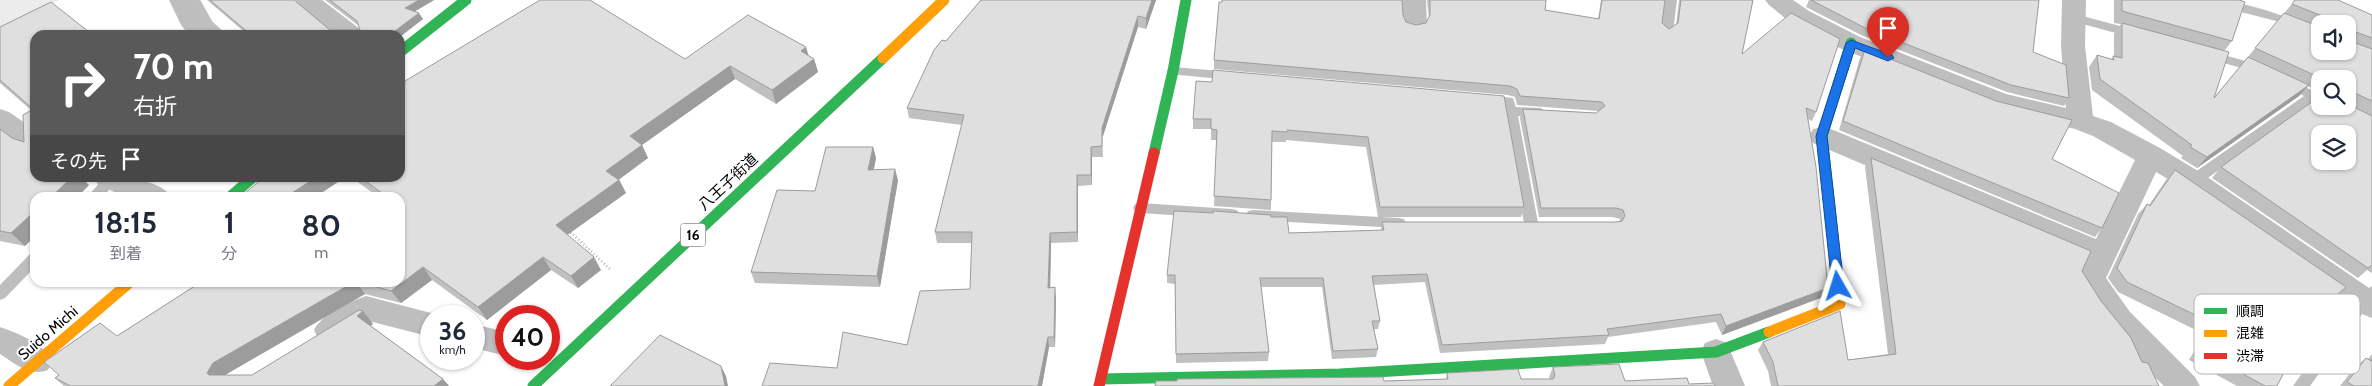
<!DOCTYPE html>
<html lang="ja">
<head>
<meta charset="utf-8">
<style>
  :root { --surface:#fff; --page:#f6f6f7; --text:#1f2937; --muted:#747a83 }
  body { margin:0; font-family:Cabin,"Noto Sans JP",sans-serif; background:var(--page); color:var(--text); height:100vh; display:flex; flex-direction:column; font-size:19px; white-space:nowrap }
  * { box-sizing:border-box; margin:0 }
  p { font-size:16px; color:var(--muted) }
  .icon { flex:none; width:28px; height:28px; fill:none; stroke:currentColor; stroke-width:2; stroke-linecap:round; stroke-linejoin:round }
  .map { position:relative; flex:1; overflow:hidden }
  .details { position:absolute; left:30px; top:192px; width:375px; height:95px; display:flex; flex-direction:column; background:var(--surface); border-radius:15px; box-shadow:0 1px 4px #0004 }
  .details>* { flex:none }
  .top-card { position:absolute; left:30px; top:30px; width:375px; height:152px; border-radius:15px; box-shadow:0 1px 4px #0004; background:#595959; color:#fff; overflow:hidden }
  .fabs { position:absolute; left:2311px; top:15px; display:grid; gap:10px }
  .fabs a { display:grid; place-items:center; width:45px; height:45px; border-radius:10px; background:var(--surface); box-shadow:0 1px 4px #0004; font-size:25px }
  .speed { position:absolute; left:420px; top:305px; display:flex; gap:10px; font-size:25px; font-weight:700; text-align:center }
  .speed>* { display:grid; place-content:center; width:65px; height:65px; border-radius:50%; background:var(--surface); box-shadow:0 1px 4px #0004; line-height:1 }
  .speed small { font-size:12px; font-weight:400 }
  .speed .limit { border:8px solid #d22; background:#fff; color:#111 }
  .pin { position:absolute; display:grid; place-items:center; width:42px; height:42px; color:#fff; margin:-51px -21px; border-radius:50% 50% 50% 0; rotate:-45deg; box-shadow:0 0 5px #0007 }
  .pin .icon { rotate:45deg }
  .me { position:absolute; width:55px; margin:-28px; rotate:354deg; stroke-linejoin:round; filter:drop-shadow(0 0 4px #0008) }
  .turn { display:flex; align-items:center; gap:18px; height:105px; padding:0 20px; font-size:22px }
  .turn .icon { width:65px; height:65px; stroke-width:2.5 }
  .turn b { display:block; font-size:35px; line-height:42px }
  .then { display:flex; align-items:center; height:48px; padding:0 20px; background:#0003; gap:10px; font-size:19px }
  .eta { display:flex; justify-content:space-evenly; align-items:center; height:85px; text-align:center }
  .eta b { font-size:30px; font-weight:700; line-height:35px }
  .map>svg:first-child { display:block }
  .green { fill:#ececec }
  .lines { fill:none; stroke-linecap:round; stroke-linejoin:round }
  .stream { stroke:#bfbfbf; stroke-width:11 }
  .path { stroke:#b9b9b9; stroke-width:3; stroke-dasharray:1 2.5; stroke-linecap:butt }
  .lane { fill:#bebebe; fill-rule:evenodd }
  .street { fill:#bebebe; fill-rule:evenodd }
  .fast { stroke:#30b455; stroke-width:11 }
  .slow { stroke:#ff9f0a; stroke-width:11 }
  .jam { stroke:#e5322d; stroke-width:11 }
  .wall { fill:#c0c0c0; fill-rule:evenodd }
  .shaded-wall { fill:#9c9c9c }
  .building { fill:#dfdfdf; stroke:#9c9c9c; fill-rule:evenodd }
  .route { fill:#1a73e8; stroke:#114b97 }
  .labels { text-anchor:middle; stroke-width:4; stroke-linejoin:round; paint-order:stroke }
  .shield { fill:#fff; stroke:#4c4c4c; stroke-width:1 }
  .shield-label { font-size:14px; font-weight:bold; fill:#000 }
  .street-label { font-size:15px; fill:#000; stroke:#fff }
  .key { fill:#fff; stroke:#b2b2b2; stroke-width:1 }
  .key-label { font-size:14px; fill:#000 }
</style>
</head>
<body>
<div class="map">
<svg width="2372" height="386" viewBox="0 0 2372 386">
  <rect width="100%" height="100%" fill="#fff"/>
  <path class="green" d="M0,0H60L0,28Z"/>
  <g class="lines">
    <path class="stream" d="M194,0L208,25L219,35"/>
    <path class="path" d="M568,230L611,270"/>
    <path class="lane" d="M1665,0H1677L1673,32L1667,36L1661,32Z
      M2204,0C2245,0 2283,15 2320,31V40L2276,21L2206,3Z
      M2072,13L2138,31L2140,34L2134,38L2068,20L2066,17Z
      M2210,51L2263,66L2265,69L2259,73L2206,58L2204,55Z
      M1173,67L1232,72L1238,76L1232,80L1169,74L1167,71L1169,68Z
      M2287,79L2320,94V103L2314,102L2198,185H2188L2186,181L2188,177L2304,96L2283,86L2281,83L2283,80Z
      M1487,95L1513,98L1516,107L1541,108L1547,113L1541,118L1518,116L1538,223L1536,227H1526L1524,223L1503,105L1482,102L1481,99Z
      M104,178H119L102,198H86Z
      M1140,203L1232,209L1237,210L1239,214L1237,218L1232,219L1140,213L1135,212L1133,208L1135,204Z
      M1253,210L1399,218L1404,219L1406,223L1404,227L1399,228L1253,220L1248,219L1246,215L1248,211Z
      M35,252V267L5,298L0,300V285L30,254Z
      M2372,286V300L2310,386H2293L2357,296Z"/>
    <path class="street" d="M169,0H193L203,21L216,35H189L181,25Z
      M295,0H322L360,29L363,35H335L299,5Z
      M1402,0H1426L1427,24L1424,30L1415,32L1406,30L1403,24Z
      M1765,0H1793L1809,11L1860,37L2006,94L2066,108L2061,46L2062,0H2086L2085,46L2093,116L2111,122L2160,148L2203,174L2372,290V318L2362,314L2183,188L2156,172L2106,278L2130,312L2195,377L2200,386H2164C2130,352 2099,322 2076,279L2086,259L1813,143L1809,136L1813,129L1822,127L1831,129L2096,239L2135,160L2093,136L2075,129L1991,108L1842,49L1791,23L1769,5Z
      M0,109L9,112L35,130V153L26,150L0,131Z
      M95,178C117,178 159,176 172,198H129L98,185Z
      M366,296L431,313L441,316H431V337L369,321C353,331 338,345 318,339L314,330C322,314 349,302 366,296Z
      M474,324L506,332V356L474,348Z
      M0,327C18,333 44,344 52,361L48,370C29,377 16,364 0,354Z
      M1716,339L1727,343L1745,386H1713L1701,352L1705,343Z"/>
    <path class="fast" d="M400,52L466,0
      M1154,153L1173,71L1186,0
      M229,198L252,178
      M1831,217L1822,136L1851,43
      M1101,379L1340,374L1716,352L1769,332
      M533,386L883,58"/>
    <path class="slow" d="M883,58L944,0
      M1769,332L1840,304L1831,217
      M9,386L130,282"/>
    <path class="jam" d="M1099,386L1154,153"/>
  </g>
  <path class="wall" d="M207,0H294L330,30H360L359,26L325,0H434L415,11L423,19L400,35H248Z
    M981,0H1156L1146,29L1138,27L1102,139L1103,157H1092V185L1078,186V242L1051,243L1050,287L1056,298L1055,347H1049L1042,386H762L837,368L907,345L970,289L972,243H937L935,232L962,125L909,118L907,108L946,41Z
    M1427,0H1546L1545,10L1598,19L1601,0H1665L1662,23L1669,29L1676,25L1679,0H1753L1742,54L1816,112L1812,121L1808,119L1823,297L1722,335L1716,322L1608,337L1605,344L1440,353L1425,282L1374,285L1380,321L1378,329H1374L1378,349L1376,357L1332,359L1322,287H1261L1269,352L1268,361L1176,363L1175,284L1167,283V275L1271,217L1289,233L1381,230L1382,222H1616L1620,221V219L1613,217H1539L1520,118L1523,109L1596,113L1599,111L1517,105L1515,97L1508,95L1214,69V60L1403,15L1406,22L1416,25L1426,23L1429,18Z
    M1809,0H2039L2033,52L2069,98L2064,106L2007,92L1861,35L1806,7Z
    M2114,0H2241L2232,41L2224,51L2214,98L2295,0L2372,15V273L2367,270L2358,278L2212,178L2221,167L2348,106V79H2320V92L2308,86L2299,96L2197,168L2181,158L2183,156L2092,90L2089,67L2097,55L2111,59L2114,56V34L2121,24L2114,23ZM2320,24H2348L2320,51Z
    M51,2L35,178L89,185L76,198H35L25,246L0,241V129L12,138L24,142L31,110L0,83V27Z
    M1865,49L2052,159L2102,228L2095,237L1839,130L1860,58Z
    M809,56L814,59L818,72L776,104L735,79L642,145L648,158L619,179L626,193L567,235L601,270L578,288L551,270L487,320L432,280L401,303L365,294L225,375H252L363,311L373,324L371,326L443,379L449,386H64L55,378L117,336L201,282H400V198H380L352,178H400L685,59Z
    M1504,96L1524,207L1521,217H1378L1366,147L1286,140V142H1272L1271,210L1214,206L1217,140H1211V129H1193V119Z
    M873,147L876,158L874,170L898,180L880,287L755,283L751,272L815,191Z
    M1871,158L2082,271L2101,301L2142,362L2159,386H1771L1768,371L1758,350L1763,342L1848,360L1888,354L1865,167Z
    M2175,170L2335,297L2320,310L2306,344L2295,354L2294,353L2277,386H2237L2189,360L2204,334L2118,292L2108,278L2138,214L2147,204L2149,205L2166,180Z
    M2372,354V386H2340L2354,368L2366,358L2368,359Z
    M1553,367L1625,381L1689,384L1715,386L1384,381L1446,379L1447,373L1521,379H1550L1549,377Z"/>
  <path class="shaded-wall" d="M419,0H434L409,15L405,8Z
    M1152,0H1156L1146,29V18Z
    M419,13L423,19L400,37V35H394L395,31Z
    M1138,16V27L1102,139L1103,157L1102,128Z
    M806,47L810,60L801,51Z
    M814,59L818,72L776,104L772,90Z
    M730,66L735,79L642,145L648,158L613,184L606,171L630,136Z
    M2309,85L2299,96L2197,168L2207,157Z
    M873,147L876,158L871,181L868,170Z
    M1091,147L1092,157V185L1091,175Z
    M895,169L898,180L880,287L877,276Z
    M1077,175L1078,186V242L1077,232Z
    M67,178H82L89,185L76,198H50Z
    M315,178H344L314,198H284Z
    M619,180L626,193L563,238L556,225Z
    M35,211V236L25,246L11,233Z
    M1050,233L1051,243L1050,298L1048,288Z
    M543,257L551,270L487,320L478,307Z
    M594,257L601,270L578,288L571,276Z
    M423,267L432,280L401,303L391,291Z
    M354,282H356L365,294L225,375H209L207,373L213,363Z
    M1055,287L1056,298L1055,347L1054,337Z
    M1828,288L1823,297L1722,335L1726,326Z
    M363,311L373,324L367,328L357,316Z
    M1048,337L1049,347L1042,386H1038Z
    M721,366L726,376L728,386H725Z
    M443,379L449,386H434Z"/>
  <path class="building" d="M210,0H294L330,30H360L357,21L330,0H419L405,8L419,13L395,31L394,35H257L255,33L251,35Z
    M540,0H590L685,59L748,15L806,47L801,51L814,59L772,90L730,66L630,136L642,145L606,171L619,180L556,225L594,257L571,276L543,257L478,307L423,267L391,291L360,282H400V209L403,207L400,205V198H389L361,178H400V84Z
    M981,0H1152L1146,18L1138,16L1102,128V146L1091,147V175H1077V232L1050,233L1048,288L1055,287L1054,337H1048L1038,386H762L770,363L837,368L843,332L907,345L920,291L970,289L972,232H935L964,115L907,108L934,50L942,40L946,41Z
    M1222,0H1402L1403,15L1406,22L1416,25L1426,23L1430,15V0H1546L1545,10L1599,19L1602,0H1665L1662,23L1669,29L1678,23L1681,0H1753L1742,54L1791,13L1840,39L1816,112L1806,108L1816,167L1828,288L1726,326L1721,314L1607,329L1609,335L1442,345L1427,274L1372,276L1380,321H1372L1378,349L1333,351L1323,278H1260L1269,352L1176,354L1175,275H1167L1174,211L1213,213V211L1271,215V217H1287L1289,233L1384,230L1382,222H1616L1622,221L1625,216L1623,210L1616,208H1541L1523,109L1596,113L1605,106L1602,102L1520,96L1517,89L1510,86L1214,60L1219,2H1222Z
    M1811,0H2039L2033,52L2066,65L2069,98L2011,85L1865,28Z
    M2122,0H2239L2245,2L2232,41L2122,11Z
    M2295,0H2338L2372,15V38L2356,32L2355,39L2351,40L2353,42L2372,49V101L2357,94H2348V79H2323L2255,48L2284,13L2320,27V51H2348V24H2330V19L2292,4Z
    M51,2L93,35H35V178H71L50,198H35V211L11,233L0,231V129L12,138L24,142L23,115L33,109L0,80V27Z
    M2122,23L2229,52L2214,98L2248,57L2309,85L2207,157L2190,147L2192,145L2100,79L2097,55L2114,60L2113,56L2122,58Z
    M1865,49L1996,101L2072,120L2052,159L2119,193L2102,228L1843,121Z
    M1213,70L1504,96L1524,207H1380L1368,137L1287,130V132L1272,131L1271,200L1214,196L1217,130L1211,129V119H1193L1196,81L1212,82Z
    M2320,96V106H2348V104L2372,116V265L2368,268L2221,167ZM2320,134H2348V161H2320Z
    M826,147H873L868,170L895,169L877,276L751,272L777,190L815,191Z
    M1871,158L2091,251L2082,271L2101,301L2131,338L2142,362L2148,363L2159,386H1778L1773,362L1763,342L1840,311L1848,360L1896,354Z
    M2175,170L2346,287L2321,309L2306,344L2300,341L2277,386H2265L2199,350L2214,324L2127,282L2117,268L2147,204L2150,206Z
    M263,178H315L284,198H239Z
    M201,282H354L213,363L207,373L209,375H252L359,310L363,311L357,316L443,379L434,386H71L55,378L59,375L44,362L100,323L117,336Z
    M660,335L721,366L725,386H610Z
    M2366,358L2371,361L2372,359V386H2354L2347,382Z
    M1619,364L1625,381L1687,378L1689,384L1714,383L1715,386H1155L1156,381H1177V379L1383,377L1384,381L1448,379L1447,373L1518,369L1521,379H1553L1555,376L1553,367Z"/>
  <path class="route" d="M1851,40L1892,55L1894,58L1888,61L1855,48L1827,136L1844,286L1838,290L1832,286L1816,136L1846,43Z"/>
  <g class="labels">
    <rect class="shield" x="680.5" y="223.5" width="25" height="23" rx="4"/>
    <g class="shield-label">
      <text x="693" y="240">16</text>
    </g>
    <g class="street-label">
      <text transform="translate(728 182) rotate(-43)" y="5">八王子街道</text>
      <text transform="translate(48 333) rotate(-41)" y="5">Suido Michi</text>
    </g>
  </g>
  <rect x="2194" y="294" width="166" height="80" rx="8" class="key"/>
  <rect x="2204" y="308" width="23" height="6" fill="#30b455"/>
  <rect x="2204" y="330" width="23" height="7" fill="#ff9f0a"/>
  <rect x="2204" y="353" width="23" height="6" fill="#e5322d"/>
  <g class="key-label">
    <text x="2236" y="316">順調</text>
    <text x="2236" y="338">混雑</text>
    <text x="2236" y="361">渋滞</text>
  </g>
</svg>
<div class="fabs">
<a><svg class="icon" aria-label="sound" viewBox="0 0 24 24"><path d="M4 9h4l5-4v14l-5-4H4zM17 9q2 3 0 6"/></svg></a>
<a><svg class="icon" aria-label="search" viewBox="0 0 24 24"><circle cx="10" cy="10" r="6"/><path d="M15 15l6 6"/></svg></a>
<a><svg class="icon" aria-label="layers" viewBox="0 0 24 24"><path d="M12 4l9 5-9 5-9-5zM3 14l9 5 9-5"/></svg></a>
</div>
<div class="speed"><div>36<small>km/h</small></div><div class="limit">40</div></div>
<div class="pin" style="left:1888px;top:58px;background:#d93025"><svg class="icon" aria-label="arrive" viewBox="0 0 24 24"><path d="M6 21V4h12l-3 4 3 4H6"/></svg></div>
<svg class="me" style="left:1838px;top:286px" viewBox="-20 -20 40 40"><path d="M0-17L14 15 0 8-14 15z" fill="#1a73e8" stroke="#fff" stroke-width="4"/></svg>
<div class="top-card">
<div class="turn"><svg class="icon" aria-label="right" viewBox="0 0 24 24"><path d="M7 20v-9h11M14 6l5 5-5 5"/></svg><div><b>70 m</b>右折</div></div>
<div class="then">その先<svg class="icon" aria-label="arrive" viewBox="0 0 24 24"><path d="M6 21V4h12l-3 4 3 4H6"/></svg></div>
</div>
<section class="details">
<div class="eta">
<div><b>18:15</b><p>到着</p></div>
<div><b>1</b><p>分</p></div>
<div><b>80</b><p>m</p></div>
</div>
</section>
</div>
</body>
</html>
